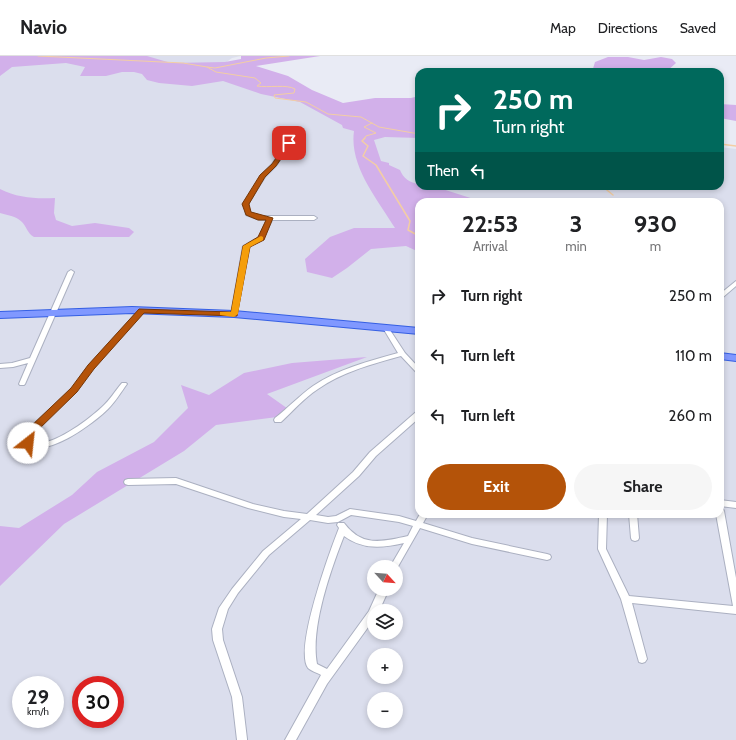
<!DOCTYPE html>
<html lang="en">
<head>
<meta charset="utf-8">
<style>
  :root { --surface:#fff; --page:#f6f6f6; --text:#202124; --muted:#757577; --line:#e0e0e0; --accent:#b45309 }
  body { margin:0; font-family:Cabin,sans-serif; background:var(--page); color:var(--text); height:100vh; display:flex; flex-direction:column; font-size:15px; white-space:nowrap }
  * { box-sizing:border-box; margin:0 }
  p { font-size:13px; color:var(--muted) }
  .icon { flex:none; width:22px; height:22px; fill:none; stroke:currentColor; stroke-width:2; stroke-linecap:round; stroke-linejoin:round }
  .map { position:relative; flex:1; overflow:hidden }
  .drawer { position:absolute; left:415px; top:142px; width:309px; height:320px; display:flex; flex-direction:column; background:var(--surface); border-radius:12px; box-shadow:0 2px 6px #0003 }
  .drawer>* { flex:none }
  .hud { position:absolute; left:415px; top:12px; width:309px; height:122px; border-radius:12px; box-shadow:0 2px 6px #0003; background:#00695c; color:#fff; overflow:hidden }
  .needle { width:26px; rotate:116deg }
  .buttons { position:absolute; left:367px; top:504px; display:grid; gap:8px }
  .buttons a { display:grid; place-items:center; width:36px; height:36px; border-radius:50%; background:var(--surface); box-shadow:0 2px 6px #0003; font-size:20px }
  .speed { position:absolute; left:12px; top:620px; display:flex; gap:8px; font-size:20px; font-weight:700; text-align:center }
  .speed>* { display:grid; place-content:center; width:52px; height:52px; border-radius:50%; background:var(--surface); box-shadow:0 2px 6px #0003; line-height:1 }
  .speed small { font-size:10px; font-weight:400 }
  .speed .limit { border:6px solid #d22; background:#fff; color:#111 }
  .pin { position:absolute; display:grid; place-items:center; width:34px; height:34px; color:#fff; margin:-17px; border-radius:8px; box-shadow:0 2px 6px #0006 }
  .me { position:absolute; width:44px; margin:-22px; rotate:29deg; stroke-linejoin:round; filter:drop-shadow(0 0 3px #0008) }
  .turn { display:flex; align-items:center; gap:14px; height:84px; padding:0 12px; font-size:18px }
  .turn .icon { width:52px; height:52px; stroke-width:2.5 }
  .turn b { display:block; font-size:28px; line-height:34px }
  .then { display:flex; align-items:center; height:38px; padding:0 12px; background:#0003; gap:8px; font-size:15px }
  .eta { display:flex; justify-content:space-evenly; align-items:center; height:68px; text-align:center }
  .eta b { font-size:24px; font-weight:700; line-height:28px }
  .action { display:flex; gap:8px; margin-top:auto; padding:8px 12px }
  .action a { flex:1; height:46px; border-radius:24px; background:var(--accent); color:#fff; font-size:16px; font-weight:700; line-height:46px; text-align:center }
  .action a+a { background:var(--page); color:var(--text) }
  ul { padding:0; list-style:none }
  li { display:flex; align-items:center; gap:12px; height:60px; padding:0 12px }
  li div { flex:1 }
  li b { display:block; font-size:15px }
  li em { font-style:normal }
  header { display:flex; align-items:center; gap:24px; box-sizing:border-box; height:56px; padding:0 20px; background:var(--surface); border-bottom:1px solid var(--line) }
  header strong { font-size:19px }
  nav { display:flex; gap:22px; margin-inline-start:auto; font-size:14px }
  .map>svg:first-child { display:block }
  .residential { fill:#dbdeed; fill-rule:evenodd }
  .green { fill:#d2b0ea }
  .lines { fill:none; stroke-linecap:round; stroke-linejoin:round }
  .stream-far1 { stroke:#f3cea4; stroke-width:1 }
  .stream { stroke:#f3cea4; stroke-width:1.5 }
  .minor-casing { stroke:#abb0c1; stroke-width:2 }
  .trunk-casing { stroke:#355fe3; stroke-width:2 }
  .minor { fill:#fff; fill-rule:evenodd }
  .trunk { fill:#8098ff; fill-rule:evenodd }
  .route { fill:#b45309; stroke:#753606 }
  .slow { fill:#f59e0b }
</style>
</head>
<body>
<header>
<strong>Navio</strong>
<nav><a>Map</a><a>Directions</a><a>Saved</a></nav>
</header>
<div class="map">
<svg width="736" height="684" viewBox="0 0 736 684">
  <rect width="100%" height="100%" fill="#e9ebf5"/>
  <path class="residential" d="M0,0H241L232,2L209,19L312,46L361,75L419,74V130H720V91L736,93V684H0ZM419,146H720V458H419ZM374,511H396V533H374ZM374,555H396V577H374ZM374,599H396V621H374ZM21,629H55V663H21ZM81,629H115V663H81ZM374,643H396V665H374Z"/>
  <path class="green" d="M0,0H147L171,7L225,6L241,3V0H320L256,10L288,20L312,34L343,47L375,42H411L419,40V82L385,81L374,84L381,105L389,107V109L400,114C403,122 410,127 419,128V130H433L483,146H419V196L406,190L371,193L347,212L332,222L307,216L305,203L330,181L354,172H395C378,144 349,110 354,75L343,72L342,69L300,46L261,38L223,25L192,30L159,27L147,24L142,18L134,16H122L106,20H80L85,11L66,7L12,11L0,20Z
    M608,1H628L644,4L661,1L672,3L676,7L666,16H592L595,6Z
    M720,48L736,49V65L720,62Z
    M0,133C18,142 36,143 55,142L54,157L56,164L72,170L95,167L129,172L134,176L129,181H34C27,177 27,171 22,166C16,160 7,159 0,157Z
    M367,301L267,338L291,355L277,361L216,369L184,395L64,468L0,530V470L19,472L72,439L97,416L154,386L188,352L181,329L209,339L244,317L292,307Z"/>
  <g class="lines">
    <path class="stream-far1" d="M38,0L183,7L207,11L216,16L255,22L261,27L257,30C268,32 287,28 295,33L294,37L274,39L275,42L306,46L328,58L361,61L379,71L419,78
      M207,11L215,12L266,2L289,0
      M364,83L366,80L376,77L364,71L372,67"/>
    <path class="stream" d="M365,82L362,85L368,90L363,100L376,109L410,165L408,174L419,180
      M720,88L736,90
      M602,130L613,139"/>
    <defs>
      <path id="minor" d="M287,86L291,87L276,110L265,121L248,148L250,157L260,160H314L317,162L314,164H272L263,183L249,191L237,258L236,259H232L231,258L243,190L259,181L267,164H260L246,159L244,148L261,119L272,108Z
        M71,214L74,216L25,328L24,329H20L19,328L28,307L13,311L0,312V308L12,307L30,302L68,216Z
        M736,225V230L722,242L720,243V238Z
        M142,252L144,253L145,254L144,255L93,312L76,335L34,376L32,386C51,393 89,363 102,351C110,344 115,335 122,327H126L127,328C121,336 116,345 108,353C94,367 44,405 24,387L28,373L72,333L89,310L140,253Z
        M386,270L388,271L405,297L419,312V318L417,317L401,300C372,308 342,316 318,333C304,342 293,355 281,366H275L274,364L275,362C288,352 299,340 313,330C338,313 369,305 398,297L383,272Z
        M416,356H419V362L376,400L359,420L316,459L328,461L336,460L350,453L399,460L416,465L420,458H428L423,467L472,482L547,498L550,499L551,501L550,503L547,504L472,488L420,472L396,514V511H390L404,487C382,492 363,494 344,480C331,513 310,572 317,608L327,613L369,555L379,533H389L379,555H374V563L327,628L296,684H285L321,619C318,617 311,615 308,612C294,593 330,495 339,472L337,469L338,467H344C362,491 381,486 408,480L413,470L399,466L351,459L338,466L328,467L310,464L269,499L238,537L228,553L222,573L223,584L242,641L247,683V684H237L232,641L213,584L212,573L219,552L232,533L263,495L301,463L284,461L248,452L176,428L128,429L125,428L124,426L125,424L128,423L176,422L253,448L284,455L307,458L353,416L370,396Z
        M720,444L736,446V452L720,450Z
        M720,452L723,453L724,455L736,522V558L632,547L647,603L645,606L642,607L639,606L621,543L598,493L599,458H607L606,493L629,540L733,550L716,458H720Z
        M629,458H637L639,482L638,484L635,485L632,484L631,482Z"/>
      <path id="trunk" d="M132,251L234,255L419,272V278L234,261L132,257L0,262V256Z
        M720,297L736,299V305L720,303Z"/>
    </defs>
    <use href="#minor" class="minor-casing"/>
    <use href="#trunk" class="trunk-casing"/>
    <use href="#minor" class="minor"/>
    <use href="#trunk" class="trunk"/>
  </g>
  <path class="route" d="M287,86L292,87L276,110L265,121L249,148L251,156L273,162L264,184L250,191L237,260L144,257L94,313L77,336L36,376L31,389H24L23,387L28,373L71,332L88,309L139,253L231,256L243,190L258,181L266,164H258L246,159L242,148L260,119L272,108Z"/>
  <path class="slow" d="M261,180L263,181V184L250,191L238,258L234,261L220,259V256H231L243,190Z"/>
</svg>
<div class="buttons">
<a><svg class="needle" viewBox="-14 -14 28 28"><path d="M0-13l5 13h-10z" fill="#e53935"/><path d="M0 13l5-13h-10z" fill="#757577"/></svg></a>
<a><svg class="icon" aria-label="layers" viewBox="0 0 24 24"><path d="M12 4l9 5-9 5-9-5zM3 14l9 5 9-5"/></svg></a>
<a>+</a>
<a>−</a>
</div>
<div class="speed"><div>29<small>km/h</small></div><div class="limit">30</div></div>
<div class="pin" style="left:289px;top:87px;background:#d93025"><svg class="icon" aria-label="arrive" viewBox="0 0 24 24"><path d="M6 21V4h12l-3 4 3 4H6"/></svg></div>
<svg class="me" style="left:28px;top:387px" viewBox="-20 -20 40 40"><circle r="19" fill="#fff"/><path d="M0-13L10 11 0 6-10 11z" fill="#b45309"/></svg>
<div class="hud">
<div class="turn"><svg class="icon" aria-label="right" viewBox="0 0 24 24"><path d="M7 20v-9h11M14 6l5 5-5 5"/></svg><div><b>250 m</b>Turn right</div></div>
<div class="then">Then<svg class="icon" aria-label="left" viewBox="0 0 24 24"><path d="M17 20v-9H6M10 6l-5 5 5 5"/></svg></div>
</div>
<section class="drawer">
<div class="eta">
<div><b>22:53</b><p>Arrival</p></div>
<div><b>3</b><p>min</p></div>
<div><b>930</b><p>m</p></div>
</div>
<ul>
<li><svg class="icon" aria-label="right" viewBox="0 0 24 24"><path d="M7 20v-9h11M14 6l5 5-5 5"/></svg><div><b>Turn right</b></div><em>250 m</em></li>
<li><svg class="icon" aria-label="left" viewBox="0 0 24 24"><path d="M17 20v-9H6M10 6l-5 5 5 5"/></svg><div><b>Turn left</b></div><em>110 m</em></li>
<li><svg class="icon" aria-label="left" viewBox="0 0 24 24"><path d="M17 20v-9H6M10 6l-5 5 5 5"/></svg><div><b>Turn left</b></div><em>260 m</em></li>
</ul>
<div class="action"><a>Exit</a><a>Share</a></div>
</section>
</div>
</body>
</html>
